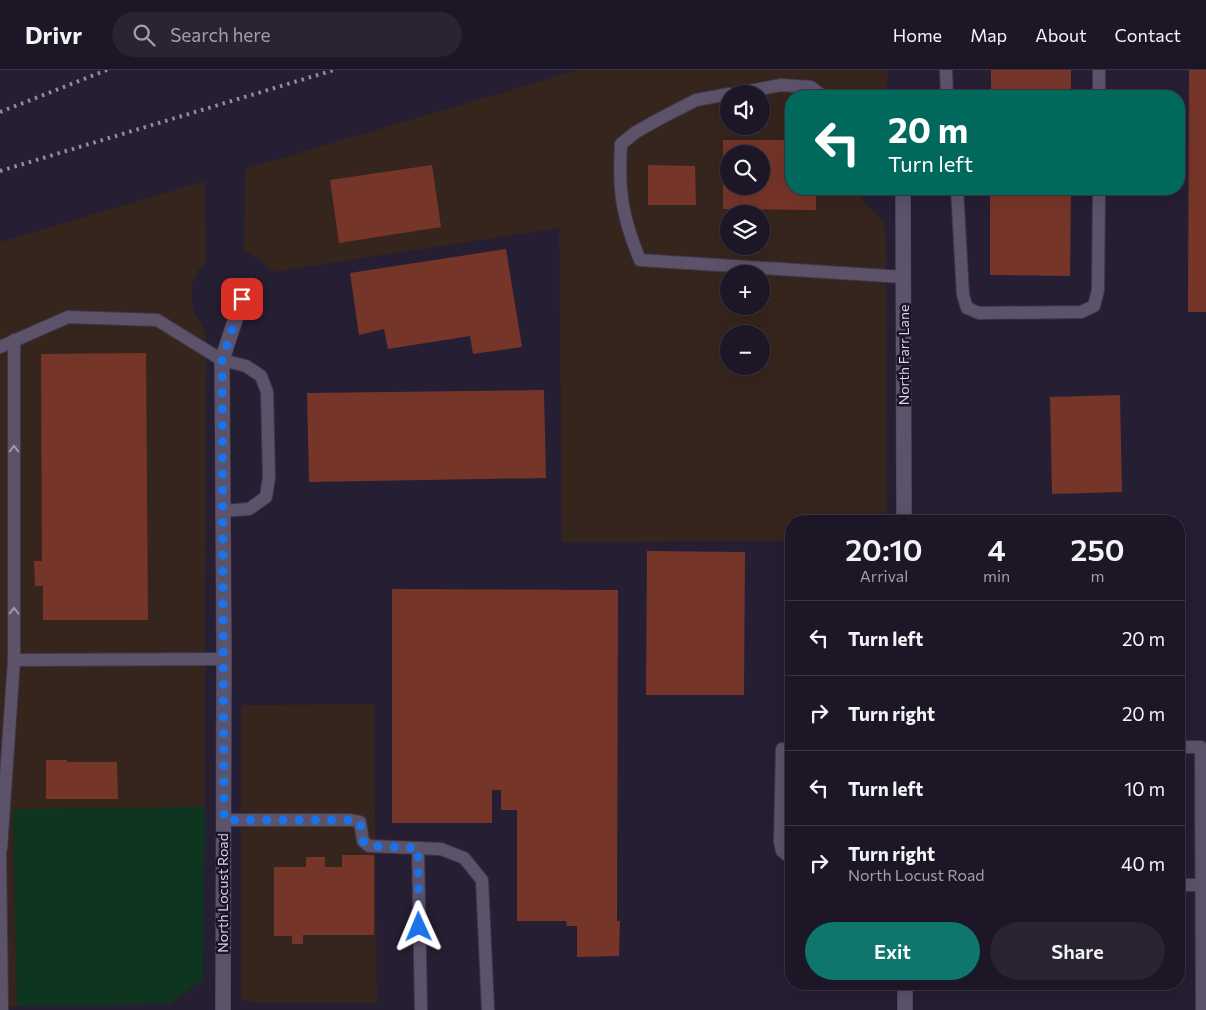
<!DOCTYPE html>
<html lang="en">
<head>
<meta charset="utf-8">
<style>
  :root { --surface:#1c1626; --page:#292332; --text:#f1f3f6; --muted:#a09fa7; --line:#3a3543; --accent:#0f766e }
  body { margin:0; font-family:Commissioner,sans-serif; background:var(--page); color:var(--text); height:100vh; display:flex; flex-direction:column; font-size:19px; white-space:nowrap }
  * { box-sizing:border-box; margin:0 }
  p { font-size:16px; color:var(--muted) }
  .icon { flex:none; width:28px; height:28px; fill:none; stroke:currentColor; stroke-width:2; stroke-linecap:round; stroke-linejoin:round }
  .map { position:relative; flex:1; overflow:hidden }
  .panel { position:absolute; left:785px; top:445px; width:400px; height:475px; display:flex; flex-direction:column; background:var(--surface); border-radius:20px; box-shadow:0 5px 20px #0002,0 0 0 1px var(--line) }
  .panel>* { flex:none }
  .guide { position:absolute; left:785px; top:20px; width:400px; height:105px; border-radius:20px; box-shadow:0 5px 20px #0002,0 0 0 1px var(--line); background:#00695c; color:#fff; overflow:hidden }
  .buttons { position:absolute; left:720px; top:15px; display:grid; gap:10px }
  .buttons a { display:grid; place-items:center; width:50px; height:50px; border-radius:50%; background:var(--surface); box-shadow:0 5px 20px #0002,0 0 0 1px var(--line); font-size:25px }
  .pin { position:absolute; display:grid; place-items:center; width:42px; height:42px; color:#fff; margin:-21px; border-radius:10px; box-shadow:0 2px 8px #0006 }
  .me { position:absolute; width:55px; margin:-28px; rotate:359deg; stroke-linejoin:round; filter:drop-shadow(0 0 4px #0008) }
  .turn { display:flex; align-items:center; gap:18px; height:105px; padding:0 20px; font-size:22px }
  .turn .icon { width:65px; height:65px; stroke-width:2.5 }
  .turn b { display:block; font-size:35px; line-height:42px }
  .eta { display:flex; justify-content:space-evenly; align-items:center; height:85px; text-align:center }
  .eta b { font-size:30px; font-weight:600; line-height:35px }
  .action { display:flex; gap:10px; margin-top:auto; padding:10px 20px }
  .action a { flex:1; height:58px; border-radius:30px; background:var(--accent); color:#fff; font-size:20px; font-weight:600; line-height:58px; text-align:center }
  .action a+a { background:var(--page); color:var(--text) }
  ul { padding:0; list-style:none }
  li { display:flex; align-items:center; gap:15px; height:75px; padding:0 20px; border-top:1px solid var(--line) }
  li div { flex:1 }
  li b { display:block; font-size:19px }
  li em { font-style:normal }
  header { display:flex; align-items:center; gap:30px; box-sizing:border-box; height:70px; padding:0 25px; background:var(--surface); border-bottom:1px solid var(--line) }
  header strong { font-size:24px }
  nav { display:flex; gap:28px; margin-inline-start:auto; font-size:18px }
  .search { width:350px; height:45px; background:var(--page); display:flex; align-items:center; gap:12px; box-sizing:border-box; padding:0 18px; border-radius:28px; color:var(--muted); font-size:19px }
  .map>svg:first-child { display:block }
  .commercial { fill:#36251d; fill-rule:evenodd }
  .green { fill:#0e3520 }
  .building { fill:#763529; fill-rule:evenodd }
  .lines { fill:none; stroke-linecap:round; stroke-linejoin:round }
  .lane-casing { stroke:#3f384a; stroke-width:14 }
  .street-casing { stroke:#3f384a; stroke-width:16 }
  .lane { stroke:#5c536b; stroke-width:12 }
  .street { stroke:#5c536b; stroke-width:15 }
  .rail { stroke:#938d9d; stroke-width:4; stroke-dasharray:2.5 5; stroke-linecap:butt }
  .oneway { stroke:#a19aac }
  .route { stroke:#1a73e8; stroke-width:9; stroke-dasharray:0 16.2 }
  .labels { text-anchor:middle; stroke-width:5; stroke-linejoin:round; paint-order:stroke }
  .street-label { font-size:14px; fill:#d9d4e2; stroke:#1c1428 }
</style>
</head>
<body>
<header>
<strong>Drivr</strong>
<div class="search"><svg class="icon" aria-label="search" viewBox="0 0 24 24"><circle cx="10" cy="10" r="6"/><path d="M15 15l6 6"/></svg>Search here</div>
<nav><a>Home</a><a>Map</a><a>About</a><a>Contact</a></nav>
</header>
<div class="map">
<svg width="1206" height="940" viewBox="0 0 1206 940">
  <rect width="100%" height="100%" fill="#261e32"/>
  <path class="commercial" d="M578,0H888L887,26H791V119H856L867,136L883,150L886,163L887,451H791V471L562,472L559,158L272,202L262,190L244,181L245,99ZM729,24H761V56H729ZM729,84H761V116H729ZM729,144H761V176H729ZM729,204H761V236H729ZM729,264H761V296H729Z
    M205,111L206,193L199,199L193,212L191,227L194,243L201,253L206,267L205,737L13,740L17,936L0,937V172Z
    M374,634L377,933H252L242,929L241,922V635Z"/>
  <path class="green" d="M205,737L203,910L169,934L17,936L13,739Z"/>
  <path class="building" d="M991,0H1071V26H991Z
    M1189,0H1206V242H1188Z
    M723,70H791V119H816V140L723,139ZM729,84H761V116H729Z
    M432,95L441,157L339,173L330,110Z
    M648,95L695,96L696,135H648Z
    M990,119H1071L1070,206L990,205Z
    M506,179L522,277L473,284L470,266L388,279L384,259L359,265L350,203Z
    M146,283L148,550H43V516H35L34,491H42L41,284Z
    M544,320L546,408L309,412L307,323Z
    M1120,325L1122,422L1052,424L1050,327Z
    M647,481L745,482L744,625H646Z
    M392,519L618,520L617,851H620L619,886L577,887V856H567L566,851H517V740H501V720H492V753H392Z
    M46,690H67V692H117L118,729H46Z
    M342,785H374V865H303V874H292V866H274V797H306V787H325V797H342Z"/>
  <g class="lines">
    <defs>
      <path id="lane" d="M946,0L947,26
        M729,24L696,30L661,48L636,62L621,74C618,120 622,147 640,190L903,207
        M733,24L781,15L811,17L823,26
        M1099,26V0
        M957,119L963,225L967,238L979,243L1081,242L1094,236L1098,220L1099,119
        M0,277L68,247L157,250L222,290L246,296L261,306L267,322L269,407L266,427L249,439L223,441
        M14,590L224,589
        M1179,677H1201L1202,940
        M782,679L780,772L782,781L791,788
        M224,750H351L360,752L363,771L369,776L441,779L464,788L482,810L488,940
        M418,778L421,940
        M0,779L2,940
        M1,779L14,590V270
        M1179,815H1206"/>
      <path id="street" d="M903,119L904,451
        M905,914V940
        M223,940L224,589L222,290L242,229"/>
    </defs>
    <use href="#lane" class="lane-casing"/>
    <use href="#street" class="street-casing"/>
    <use href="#lane" class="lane"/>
    <use href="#street" class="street"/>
    <path class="rail" d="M0,42L107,0
      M0,101L334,0"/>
  </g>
  <defs><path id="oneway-chevron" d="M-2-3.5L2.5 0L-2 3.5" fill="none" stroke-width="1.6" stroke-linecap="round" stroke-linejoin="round" transform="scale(1.25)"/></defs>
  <g class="oneway">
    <use href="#oneway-chevron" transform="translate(14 379) rotate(-90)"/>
    <use href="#oneway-chevron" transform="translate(14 541) rotate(-90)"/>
  </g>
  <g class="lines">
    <path class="route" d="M242,229L222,290L224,750H351L360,752L363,771L369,776L418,778L419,857"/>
  </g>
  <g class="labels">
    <g class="street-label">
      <text transform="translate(904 285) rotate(-90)" y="5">North Farr Lane</text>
      <text transform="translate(223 823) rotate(-90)" y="5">North Locust Road</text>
    </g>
  </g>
</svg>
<div class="buttons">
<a><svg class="icon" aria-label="sound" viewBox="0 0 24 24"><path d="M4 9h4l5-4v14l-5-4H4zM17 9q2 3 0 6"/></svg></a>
<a><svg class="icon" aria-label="search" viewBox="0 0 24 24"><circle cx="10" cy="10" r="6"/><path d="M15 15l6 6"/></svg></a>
<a><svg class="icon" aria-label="layers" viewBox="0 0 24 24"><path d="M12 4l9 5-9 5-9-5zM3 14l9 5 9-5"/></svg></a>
<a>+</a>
<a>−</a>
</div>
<div class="pin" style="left:242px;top:229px;background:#d93025"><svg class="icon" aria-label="arrive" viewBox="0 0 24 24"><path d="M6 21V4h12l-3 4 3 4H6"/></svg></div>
<svg class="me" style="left:419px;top:857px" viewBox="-20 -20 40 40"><path d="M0-17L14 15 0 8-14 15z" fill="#1a73e8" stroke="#fff" stroke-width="4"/></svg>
<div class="guide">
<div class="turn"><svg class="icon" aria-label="left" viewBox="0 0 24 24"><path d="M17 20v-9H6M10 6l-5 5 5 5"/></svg><div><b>20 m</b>Turn left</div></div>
</div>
<section class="panel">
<div class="eta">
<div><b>20:10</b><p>Arrival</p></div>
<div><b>4</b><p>min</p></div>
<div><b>250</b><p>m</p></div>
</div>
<ul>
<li><svg class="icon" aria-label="left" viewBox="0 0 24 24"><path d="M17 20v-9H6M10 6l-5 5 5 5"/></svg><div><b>Turn left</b></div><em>20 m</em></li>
<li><svg class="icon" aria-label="right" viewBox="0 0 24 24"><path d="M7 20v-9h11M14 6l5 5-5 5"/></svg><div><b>Turn right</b></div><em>20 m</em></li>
<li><svg class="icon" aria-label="left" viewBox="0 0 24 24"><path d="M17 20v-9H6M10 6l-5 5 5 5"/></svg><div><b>Turn left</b></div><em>10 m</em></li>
<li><svg class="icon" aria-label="right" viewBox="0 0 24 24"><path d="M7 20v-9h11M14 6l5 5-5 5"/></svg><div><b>Turn right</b><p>North Locust Road</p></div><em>40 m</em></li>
</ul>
<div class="action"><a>Exit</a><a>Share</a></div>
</section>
</div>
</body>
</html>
